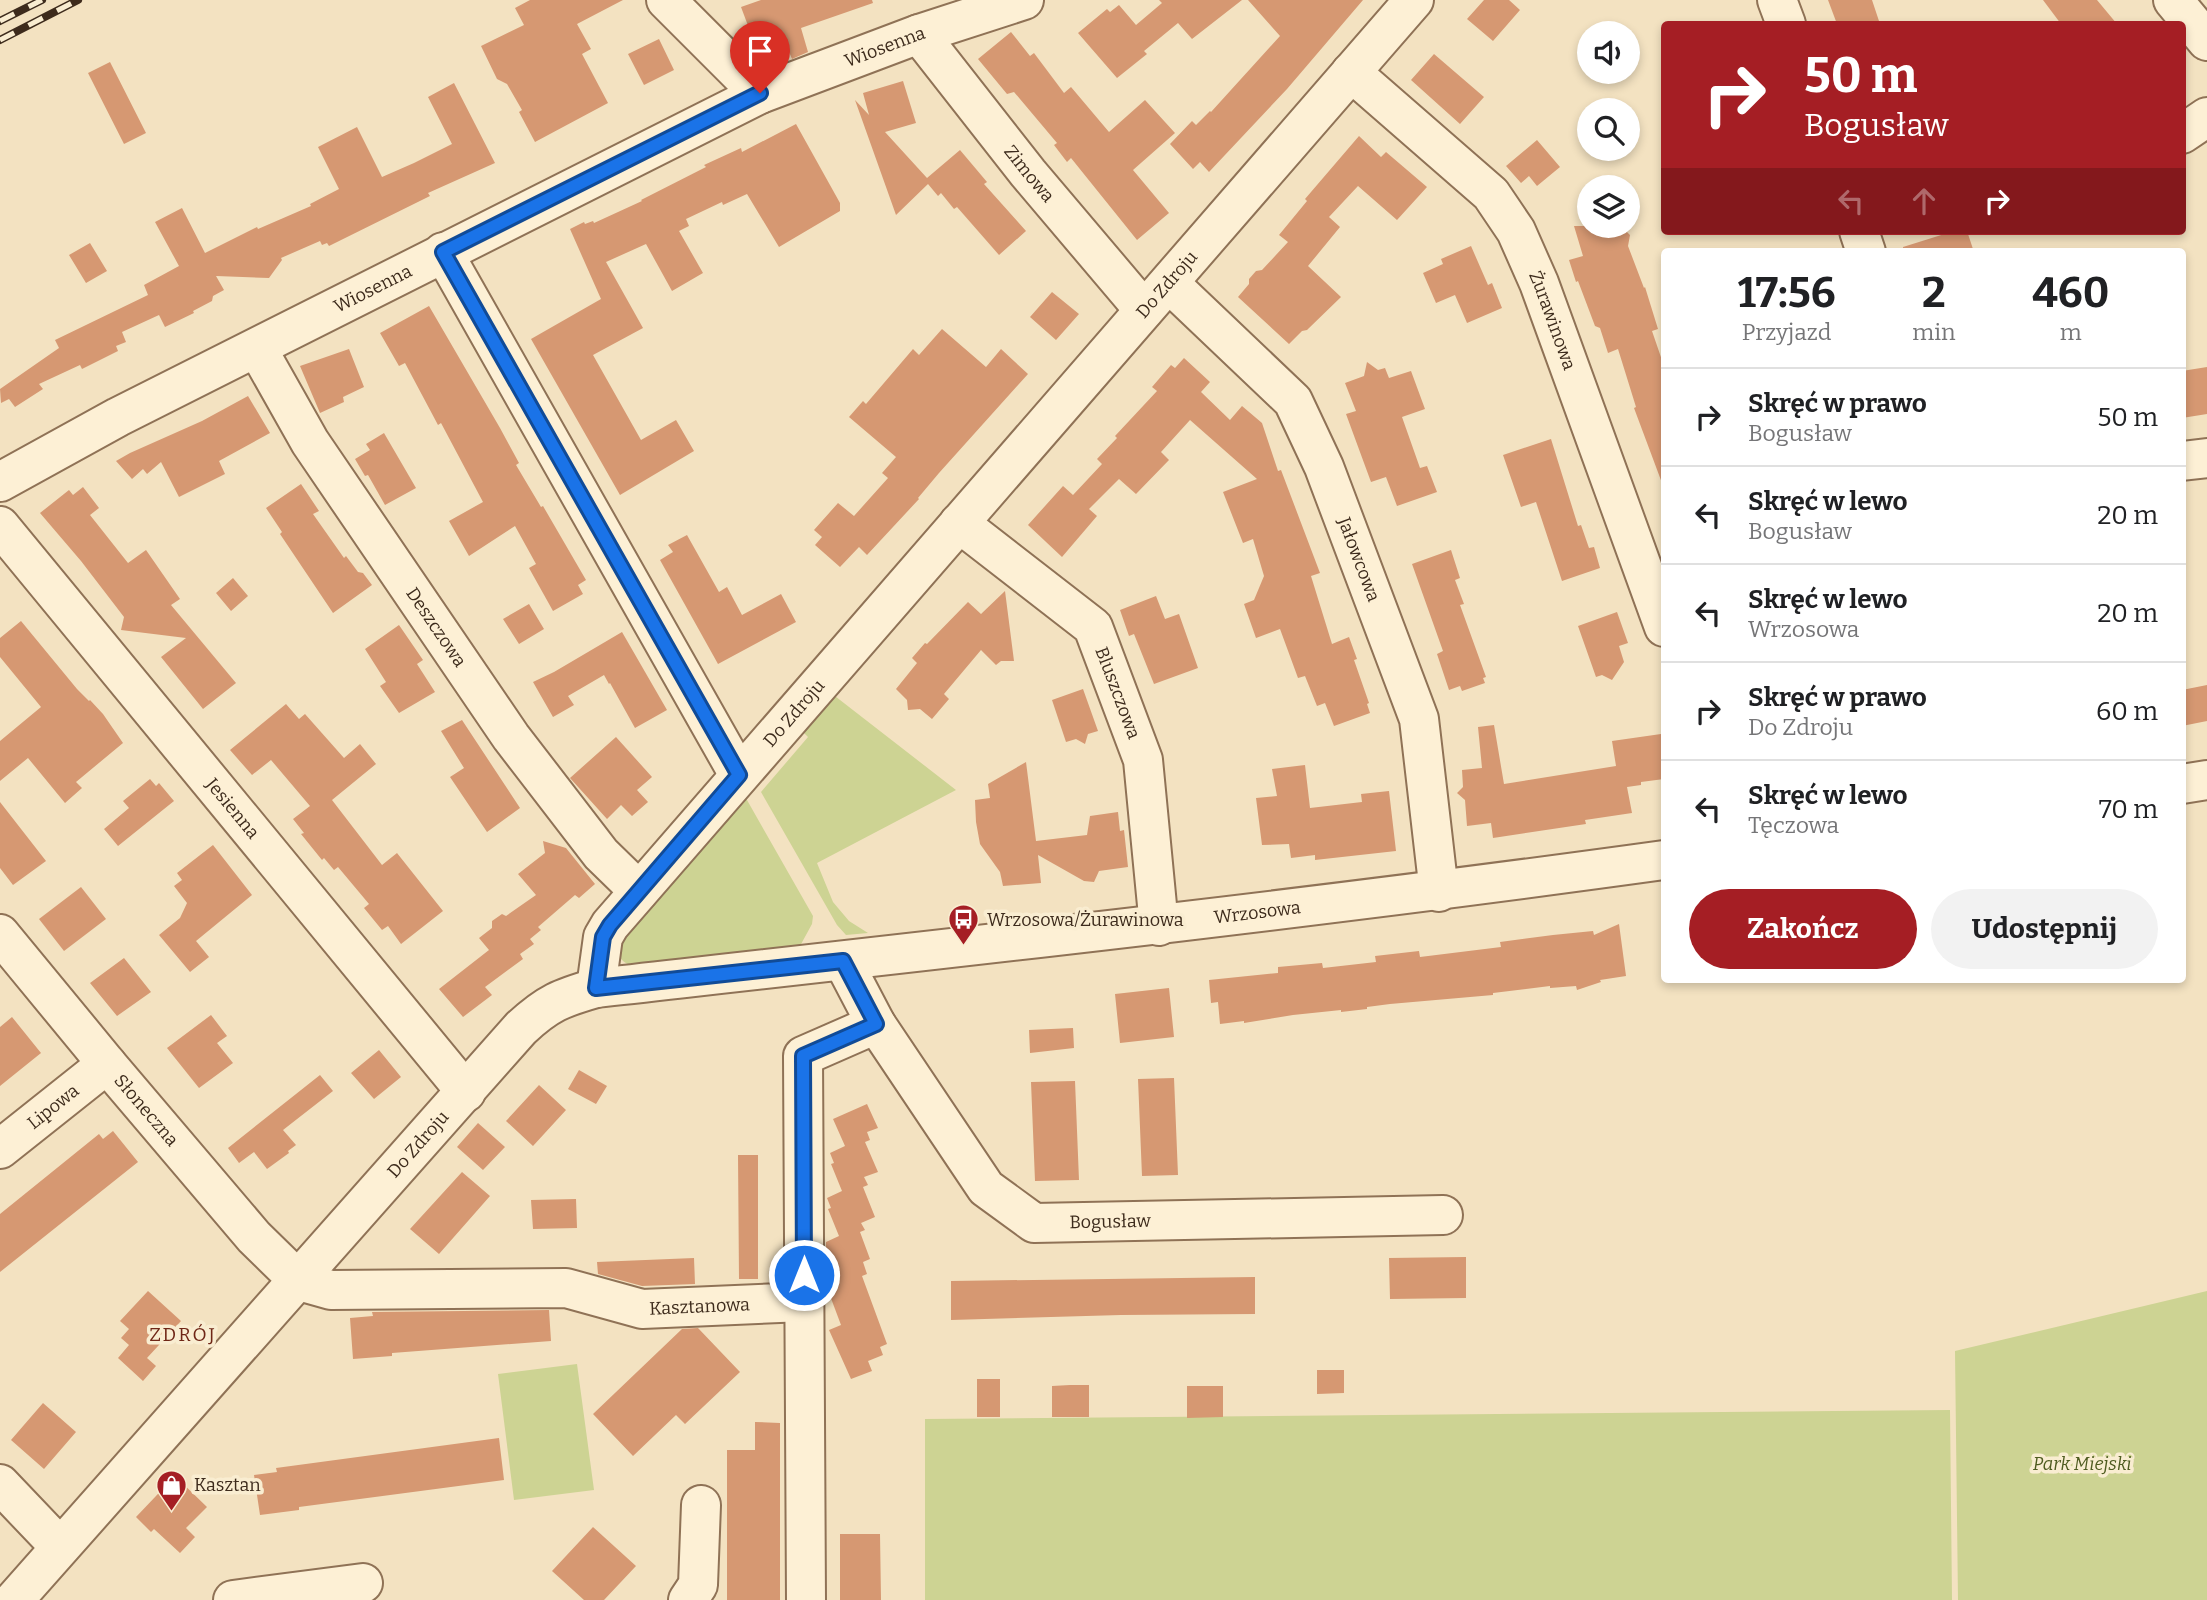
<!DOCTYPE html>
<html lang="pl">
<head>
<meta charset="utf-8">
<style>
  :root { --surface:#fff; --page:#f2f2f2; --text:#202124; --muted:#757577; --line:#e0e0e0; --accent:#a51e24 }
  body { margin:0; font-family:Bitter,serif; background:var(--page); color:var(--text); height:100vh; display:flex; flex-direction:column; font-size:26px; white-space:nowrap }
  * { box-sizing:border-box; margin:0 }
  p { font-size:23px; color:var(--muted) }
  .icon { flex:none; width:38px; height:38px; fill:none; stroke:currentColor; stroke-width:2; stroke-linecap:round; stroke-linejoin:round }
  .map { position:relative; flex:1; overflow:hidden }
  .details { position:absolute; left:1661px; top:248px; width:525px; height:735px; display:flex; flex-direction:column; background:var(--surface); border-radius:7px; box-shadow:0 4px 10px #0003 }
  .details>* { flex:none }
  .banner { position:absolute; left:1661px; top:21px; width:525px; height:214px; border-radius:7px; box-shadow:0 4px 10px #0003; background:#a51e24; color:#fff; overflow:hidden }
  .buttons { position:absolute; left:1577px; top:21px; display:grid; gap:14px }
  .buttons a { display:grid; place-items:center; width:63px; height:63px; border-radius:50%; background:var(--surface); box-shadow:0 4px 10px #0003; font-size:35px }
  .pin { position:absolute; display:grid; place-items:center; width:60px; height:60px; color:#fff; margin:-72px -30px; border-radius:50% 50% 50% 0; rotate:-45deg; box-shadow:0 0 7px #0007 }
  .pin .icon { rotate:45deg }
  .me { position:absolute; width:77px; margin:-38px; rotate:0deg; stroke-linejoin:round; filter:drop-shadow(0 0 5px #0008) }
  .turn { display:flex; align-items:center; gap:24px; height:147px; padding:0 28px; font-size:32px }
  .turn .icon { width:91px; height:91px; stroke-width:2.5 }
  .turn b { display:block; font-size:49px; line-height:60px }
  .lanes { display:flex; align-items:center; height:66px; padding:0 28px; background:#0003; justify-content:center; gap:35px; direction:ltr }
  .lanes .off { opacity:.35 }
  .eta { display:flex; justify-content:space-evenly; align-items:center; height:119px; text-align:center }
  .eta b { font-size:42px; font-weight:700; line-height:49px }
  .button { display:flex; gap:14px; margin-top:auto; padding:14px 28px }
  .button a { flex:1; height:80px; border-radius:42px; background:var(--accent); color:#fff; font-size:28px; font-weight:700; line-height:80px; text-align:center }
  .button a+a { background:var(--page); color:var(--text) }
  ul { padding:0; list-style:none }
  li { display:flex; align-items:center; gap:21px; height:98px; padding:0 28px; border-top:2px solid var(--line) }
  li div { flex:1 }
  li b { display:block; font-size:26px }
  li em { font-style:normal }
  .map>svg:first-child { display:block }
  .green { fill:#cdd393 }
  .building { fill:#d69872 }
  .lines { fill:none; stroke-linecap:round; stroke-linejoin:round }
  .minor-casing { stroke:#8f7256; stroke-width:42 }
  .minor { stroke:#fdf0d5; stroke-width:38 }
  .rail-casing { stroke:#3d2b1c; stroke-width:8 }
  .rail { stroke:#f9edd1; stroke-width:5; stroke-dasharray:16; stroke-linecap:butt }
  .route-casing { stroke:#114b97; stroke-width:18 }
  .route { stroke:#1a73e8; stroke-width:12 }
  .labels { text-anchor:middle; stroke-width:7; stroke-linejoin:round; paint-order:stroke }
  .street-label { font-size:18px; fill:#3d2b1c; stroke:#f9edd1 }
  .poi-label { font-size:18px; fill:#3d2b1c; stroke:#f9edd1; text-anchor:start }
  .park-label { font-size:18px; font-style:italic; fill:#4f5c20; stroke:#f9edd1 }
  .neighbourhood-label { font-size:19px; letter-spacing:2px; fill:#6f2616; stroke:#f9edd1 }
</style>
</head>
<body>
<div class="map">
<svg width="2207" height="1600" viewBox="0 0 2207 1600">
  <rect width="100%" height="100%" fill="#f3e2c1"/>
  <path class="green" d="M831,693L956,790L817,863L833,902L849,921L868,933L846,935L837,925L761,792L808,737L800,729Z
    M743,793L813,916L812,924L800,946L631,965C617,961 619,952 617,939Z
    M2207,1291V1600H1958L1955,1351Z
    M577,1364L594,1490L514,1500L498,1374Z
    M1950,1410L1952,1600H925V1419Z"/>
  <path class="building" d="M530,0H623L577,24L591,49L582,54L608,103L535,142L519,112L522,110L507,84L497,79L481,46L524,25L515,8Z
    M761,0H872L873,3L801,28L808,52L792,59L783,37L756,47L741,7Z
    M1159,0H1242L1192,39L1178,23L1144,51L1147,54L1117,78L1078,33L1107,9L1110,12L1119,5L1136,25L1162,3Z
    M1248,0H1363L1287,89L1209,172L1200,162L1193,169L1170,144L1192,121L1196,125L1210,111L1211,112L1280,36Z
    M1484,0H1509L1520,10L1493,41L1467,19Z
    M1828,0H1872L1880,24H1837Z
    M2043,0H2097L2117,24H2061Z
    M1011,32L1030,56L1034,53L1064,93L1071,87L1109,132L1145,100L1175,133L1133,170L1169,213L1137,240L1071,158L1067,162L1054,145L1057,143L1014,92L1007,94L978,59Z
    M659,39L674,70L644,85L628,54Z
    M1434,54L1484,97L1460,124L1411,80Z
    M110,62L146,133L124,144L88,73Z
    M903,81L916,123L885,132L927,178L960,150L987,182L984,184L1026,231L999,255L957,207L954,209L941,193L938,196L928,184L896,215L855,100L869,115L863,93Z
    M454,83L495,163L428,193L430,196L329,246L327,243L322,245L320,241L281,258L282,260L269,278L216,276L224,290L213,296L212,301L193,311L194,313L165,327L159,315L122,332L126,342L116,346L118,351L82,369L80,365L39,384L43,389L15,407L9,399L1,403L0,389L59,348L55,340L148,295L144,285L179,266L155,222L182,208L205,253L257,227L258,229L311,206L310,204L339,189L318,147L357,127L382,177L414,163L452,144L428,97Z
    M796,124L840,203V211L779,247L747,194L723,205L722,202L686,219L689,226L679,231L703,273L672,291L646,244L606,262L643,328L593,355L641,440L676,420L694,451L620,495L531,339L601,299L570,229L584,222L585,224L593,221L594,223L642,201L641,200L706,167L704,165L741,148L742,152Z
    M1359,136L1381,157L1386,152L1427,187L1397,220L1358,186L1329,217L1340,227L1308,266L1341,297L1307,330L1302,331L1289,344L1238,297L1249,284V279L1256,271L1262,270L1288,242L1279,235L1307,201L1305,199Z
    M1537,140L1560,167L1537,186L1529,176L1521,183L1506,166Z
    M1574,226H1621L1630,235L1628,246L1644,288L1645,287L1658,329L1652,331L1664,366V483H1662L1634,408L1636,407L1618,349L1608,353L1600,328L1595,326L1578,281L1576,282L1569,260L1583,256Z
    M1954,231H1967L1974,252H1903V247Z
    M90,243L107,271L86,283L69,255Z
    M1471,246L1488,285L1492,283L1502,308L1467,323L1455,295L1436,303L1423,273L1443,264L1441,259Z
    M1052,292L1079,314L1056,340L1030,317Z
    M429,306L500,428L519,463L516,465L541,507L543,506L586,580L578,585L583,594L553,611L529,568L536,564L515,526L469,556L449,521L483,502L441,423L438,425L405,363L399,366L380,333Z
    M942,329L986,367L1001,349L1028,374L939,473L918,498L919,499L867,555L859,547L840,567L815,545L822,537L814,530L838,503L854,516L888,478L882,473L896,457L849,417L863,401L866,404L913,349L919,355Z
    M349,349L364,387L343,397L344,402L320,413L300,366Z
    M1184,358L1210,382L1201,392L1230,420L1242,406L1262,423L1278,471L1281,470L1320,573L1311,576L1332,644L1349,637L1357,659L1354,660L1369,703L1367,704L1370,713L1334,726L1325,703L1317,706L1305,676L1298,678L1280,629L1256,638L1244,604L1254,600L1264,576L1253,539L1243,543L1223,492L1257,479L1190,420L1161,452L1169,460L1136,494L1119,479L1089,509L1097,516L1062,557L1028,525L1063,486L1073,495L1102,464L1097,459L1117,438L1115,436L1157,391L1152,387L1171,365L1175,368Z
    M1367,362L1378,370L1385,368L1389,378L1411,371L1425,409L1402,417L1420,468L1427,466L1437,492L1397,506L1386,477L1371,482L1346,414L1356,411L1345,383L1364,376Z
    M2207,367V414L2182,418V371Z
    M248,396L270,433L219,461L225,474L179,497L161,462L147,474L143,469L132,479L116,461L130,453L202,421Z
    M384,433L416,488L385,505L368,475L365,476L355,459L370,450L366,444Z
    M1551,439L1578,526L1581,525L1589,548L1594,547L1600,568L1562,581L1536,502L1521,507L1503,455Z
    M301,484L319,511L313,514L344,558L346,556L358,572L363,573L372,585L333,613L280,534L282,532L266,508Z
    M83,487L99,508L90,515L128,563L146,550L180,599L171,605L236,683L203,709L161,657L186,638L121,630L124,617L81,561L40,513L69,490L73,495Z
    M687,535L719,592L727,587L742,615L781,594L796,622L718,664L660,560L673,552L668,545Z
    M1451,550L1460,578L1455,580L1464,604L1460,605L1486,677L1483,678L1485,683L1462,691L1460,686L1449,690L1437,654L1443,651L1412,564Z
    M233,578L248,596L231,611L216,593Z
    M1005,591L1014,661H1001L996,665L981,650L944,694L949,699L932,719L920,709L908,710L907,700L896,689L917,663L912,658L925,643L927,644L968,602L981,614Z
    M1156,596L1165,619L1179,614L1198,668L1154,684L1134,634L1129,636L1120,610Z
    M529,604L544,629L519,644L503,619Z
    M1617,612L1628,643L1619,646L1624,662L1612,680L1602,675L1596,677L1578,626Z
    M21,621L77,689L89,701L90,700L103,714L123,743L76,782L82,788L65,803L28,758L0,781V741L41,707L0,657V638Z
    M399,625L423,660L417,664L435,692L399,713L380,686L386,682L365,649Z
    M622,632L667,710L635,728L610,683L609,684L604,675L568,696L574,705L553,717L533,682L554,672Z
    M2207,685V721L2182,726V690Z
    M1083,689L1098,731L1088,734L1085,744L1076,739L1066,742L1052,700Z
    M286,704L299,719L305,714L344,758L360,744L376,764L332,800L382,865L397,853L443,911L401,944L388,926L382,930L364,908L369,904L338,867L334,870L324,858L322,860L301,834L304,833L293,819L310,806L271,760L252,775L230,750Z
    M462,720L520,808L487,832L450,777L464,768L441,731Z
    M1494,725L1504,784L1616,766L1612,741L1661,734L1664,758V779L1641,782V785L1627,787L1632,813L1585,820L1586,824L1493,838L1491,823L1467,826L1465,800L1457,793L1463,787L1462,770L1482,768L1478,727Z
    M616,737L652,777L637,790L648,802L632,816L621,805L607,819L570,778Z
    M1026,762L1036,841L1087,835L1090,816L1118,812L1120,831L1124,830L1128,867L1099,871L1094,882L1084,881L1038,855L1041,883L1003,886L1000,872L980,844L976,822L975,800L990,798L988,784Z
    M1305,765L1310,808L1362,802L1361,794L1389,791L1396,851L1315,860V855L1291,858L1289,844L1262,845L1256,798L1277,796L1272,769Z
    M150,779L156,786L159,783L174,801L118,846L104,829L129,808L123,801Z
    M0,802L46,861L13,885L0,868Z
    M543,841L566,848L595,884L579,898L575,895L538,927L541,930L530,939L534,944L520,954L523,959L485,987L492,995L463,1017L439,989L489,950L479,938L492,928V921L502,914L506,916L536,895L518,874L545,853Z
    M213,845L252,895L196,941L209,957L190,972L159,935L180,918L187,903L174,886L182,880L177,873Z
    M81,887L106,919L64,951L39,919Z
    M1619,924L1626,976L1600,980L1601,982L1577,990L1576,986L1550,988V986L1493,993V995L1390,1004L1367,1007V1009L1341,1012V1010L1293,1015L1244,1023V1021L1220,1024L1218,1002L1211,1003L1209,980L1278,973V967L1322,963L1323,968L1376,962L1375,956L1419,951L1420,957L1501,947L1500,942L1553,935L1593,931L1594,935Z
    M124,958L151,992L117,1016L90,983Z
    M1169,988L1174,1037L1120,1043L1115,994Z
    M211,1015L227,1036L217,1043L233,1063L199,1088L167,1048Z
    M12,1017L41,1053L0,1086V1027Z
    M1073,1028L1074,1048L1030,1053L1029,1030Z
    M379,1050L401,1077L374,1099L351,1073Z
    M579,1070L607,1086L596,1104L568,1089Z
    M320,1075L333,1091L283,1130L296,1145L288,1151L289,1153L267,1169L254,1152L239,1163L228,1148Z
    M1174,1078L1178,1175L1142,1176L1138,1079Z
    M1075,1081L1079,1180L1035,1181L1031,1082Z
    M539,1085L566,1110L533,1146L506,1121Z
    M867,1104L878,1128L867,1132L870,1140L865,1142L878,1172L864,1177L868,1185L863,1187L875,1217L861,1223L865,1230L860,1232L870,1259L863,1262L867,1274L862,1276L887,1344L880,1347L883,1355L868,1361L872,1371L851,1379L829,1330L841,1325L826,1285L840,1280L826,1247V1242L839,1236L828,1209L831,1208L827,1198L842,1191L831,1164L834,1163L830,1153L845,1146L833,1119Z
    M478,1123L505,1147L483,1170L457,1147Z
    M113,1131L138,1162L0,1272V1214L99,1134L103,1139Z
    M738,1155H758V1279H739Z
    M462,1172L490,1196L439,1254L410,1229Z
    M576,1199L577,1228L533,1229L531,1200Z
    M1466,1257V1298L1390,1299L1389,1258Z
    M694,1258L695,1284L642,1286L598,1274L597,1262Z
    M1255,1277V1314L1121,1315L951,1320V1281Z
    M148,1291L181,1321L147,1358L156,1366L143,1381L118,1358L129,1345L121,1338L129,1329L120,1321Z
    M549,1310L551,1341L392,1353V1356L353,1359L350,1318L373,1316L372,1312Z
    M698,1328L740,1372L685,1424L676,1415L633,1456L593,1414L682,1329Z
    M1317,1370H1344V1393L1317,1394Z
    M977,1379H1000V1417H977Z
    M1070,1385H1089V1417H1052V1386Z
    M1187,1386H1223V1417L1187,1418Z
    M43,1403L76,1432L44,1469L11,1440Z
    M755,1422L780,1423V1600H727V1450H755Z
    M499,1438L504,1480L299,1507V1510L260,1515L254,1475L277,1472L276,1468Z
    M175,1476L207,1507L186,1528L195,1537L180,1553L154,1529L151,1532L136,1517Z
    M593,1527L636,1566L604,1600H584L552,1571Z
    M840,1534H880L881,1600H840Z"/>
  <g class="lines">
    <defs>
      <g id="minor">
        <path d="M666,0L760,94"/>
        <path d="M1777,0L1786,24"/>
        <path d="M2173,0L2207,41"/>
        <path id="s1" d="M919,34L1028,173L1144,310"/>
        <path id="s2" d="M1351,72L1491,194L1516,231L1539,283L1664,627"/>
        <path d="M2182,134L2207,117"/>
        <path d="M1859,231L1866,252"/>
        <path d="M443,252L739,775"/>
        <path id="s3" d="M1169,283L1293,401L1324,467L1419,719L1439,892"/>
        <path id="s4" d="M257,348L310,442L511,737L601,854L639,891"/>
        <path d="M2182,461L2207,458"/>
        <path id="s5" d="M0,482L118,417L760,94L919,34L1024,0"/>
        <path id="s6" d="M959,523L1093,627L1143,760L1159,926"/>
        <path id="s7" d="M0,526L466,1092"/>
        <path d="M2182,784L2207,780"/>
        <path id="s8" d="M0,934L107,1064L254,1237L299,1281L331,1290L566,1288L642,1309L804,1302"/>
        <path id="s9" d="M843,961L876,1024L986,1188L1034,1223L1443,1215"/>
        <path id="s10" d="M596,988L603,937L610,925L1414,0"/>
        <path id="s11" d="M0,1149L107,1064"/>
        <path d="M0,1484L60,1547"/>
        <path id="s12" d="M14,1600L521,1028C548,1003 561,998 596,988C953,948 1309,909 1664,860"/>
        <path d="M233,1600L363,1583"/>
        <path d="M688,1600L698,1585L701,1505"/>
        <path d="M806,1600L803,1056L876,1024"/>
      </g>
    </defs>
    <use href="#minor" class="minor-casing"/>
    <use href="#minor" class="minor"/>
    <defs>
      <path id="rail" d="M0,21L42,0
        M0,40L78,0"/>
    </defs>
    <use href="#rail" class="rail-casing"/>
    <use href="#rail" class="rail"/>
  </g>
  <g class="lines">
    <defs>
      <path id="route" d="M760,93L443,252L739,775L610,925L603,937L596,988L843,961L876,1024L803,1056L804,1275"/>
    </defs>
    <use href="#route" class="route-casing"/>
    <use href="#route" class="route"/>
  </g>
  <defs>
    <symbol id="bus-pin" viewBox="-11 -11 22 30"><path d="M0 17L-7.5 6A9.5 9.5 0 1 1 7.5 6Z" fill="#a51e24" stroke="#f9edd1"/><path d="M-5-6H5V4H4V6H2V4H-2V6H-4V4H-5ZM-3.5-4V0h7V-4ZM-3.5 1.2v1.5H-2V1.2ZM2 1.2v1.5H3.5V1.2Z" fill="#fff"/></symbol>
    <symbol id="shop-pin" viewBox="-11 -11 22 30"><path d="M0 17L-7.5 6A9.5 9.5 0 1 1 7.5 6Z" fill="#a51e24" stroke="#f9edd1"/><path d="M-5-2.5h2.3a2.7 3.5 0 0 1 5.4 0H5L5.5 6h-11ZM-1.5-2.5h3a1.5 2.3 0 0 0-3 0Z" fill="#fff"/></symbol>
  </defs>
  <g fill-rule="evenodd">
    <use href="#bus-pin" x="946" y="902" width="35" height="47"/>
    <use href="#shop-pin" x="154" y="1468" width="35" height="47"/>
  </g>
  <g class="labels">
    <g class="street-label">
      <text dy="6" stroke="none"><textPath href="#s5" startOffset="987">Wiosenna</textPath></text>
      <text dy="6" stroke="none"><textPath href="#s1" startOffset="178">Zimowa</textPath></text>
      <text dy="6" stroke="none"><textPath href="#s10" startOffset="914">Do Zdroju</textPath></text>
      <text dy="6" stroke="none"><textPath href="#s5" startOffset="420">Wiosenna</textPath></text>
      <text dy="6" stroke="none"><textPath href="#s2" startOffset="327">Żurawinowa</textPath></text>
      <text dy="6" stroke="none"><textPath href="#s3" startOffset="343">Jałowcowa</textPath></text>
      <text dy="6" stroke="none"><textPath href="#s4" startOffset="332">Deszczowa</textPath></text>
      <text dy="6" stroke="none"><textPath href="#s6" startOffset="240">Bluszczowa</textPath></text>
      <text dy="6" stroke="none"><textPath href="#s10" startOffset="346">Do Zdroju</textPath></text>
      <text dy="6" stroke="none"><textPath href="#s7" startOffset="366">Jesienna</textPath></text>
      <text dy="6" stroke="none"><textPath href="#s12" startOffset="1516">Wrzosowa</textPath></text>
      <text dy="6" stroke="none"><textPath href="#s11" startOffset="68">Lipowa</textPath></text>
      <text dy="6" stroke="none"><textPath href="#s8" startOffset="229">Słoneczna</textPath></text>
      <text dy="6" stroke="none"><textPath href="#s12" startOffset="609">Do Zdroju</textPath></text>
      <text dy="6" stroke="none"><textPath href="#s9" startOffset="404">Bogusław</textPath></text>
      <text dy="6" stroke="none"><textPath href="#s8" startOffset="863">Kasztanowa</textPath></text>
    </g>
    <g class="poi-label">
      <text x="987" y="926">Wrzosowa/Żurawinowa</text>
      <text x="194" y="1491">Kasztan</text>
    </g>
    <g class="park-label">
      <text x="2082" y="1470">Park Miejski</text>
    </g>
    <g class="neighbourhood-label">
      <text x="183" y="1341">ZDRÓJ</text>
    </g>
  </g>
</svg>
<div class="buttons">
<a><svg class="icon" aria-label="sound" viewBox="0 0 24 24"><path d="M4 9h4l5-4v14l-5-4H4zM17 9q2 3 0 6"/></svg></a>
<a><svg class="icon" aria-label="search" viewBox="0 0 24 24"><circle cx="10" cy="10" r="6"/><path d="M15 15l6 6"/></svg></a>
<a><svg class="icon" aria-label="layers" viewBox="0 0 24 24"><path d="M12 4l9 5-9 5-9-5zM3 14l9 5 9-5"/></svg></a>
</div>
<div class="pin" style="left:760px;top:93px;background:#d93025"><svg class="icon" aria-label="arrive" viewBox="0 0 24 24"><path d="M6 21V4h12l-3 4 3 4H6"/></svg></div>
<svg class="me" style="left:804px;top:1275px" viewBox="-20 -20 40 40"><circle r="17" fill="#1a73e8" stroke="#fff" stroke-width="3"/><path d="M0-11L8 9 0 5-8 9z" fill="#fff"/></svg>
<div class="banner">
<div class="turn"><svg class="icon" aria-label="right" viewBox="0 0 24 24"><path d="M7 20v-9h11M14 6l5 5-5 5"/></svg><div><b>50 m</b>Bogusław</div></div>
<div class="lanes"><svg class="icon off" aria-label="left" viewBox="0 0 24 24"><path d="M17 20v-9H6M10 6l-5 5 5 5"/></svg><svg class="icon off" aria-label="ahead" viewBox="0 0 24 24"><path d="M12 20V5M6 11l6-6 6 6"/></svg><svg class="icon" aria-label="right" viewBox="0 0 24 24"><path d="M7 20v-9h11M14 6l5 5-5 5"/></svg></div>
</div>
<section class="details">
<div class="eta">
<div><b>17:56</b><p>Przyjazd</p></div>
<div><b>2</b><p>min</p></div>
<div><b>460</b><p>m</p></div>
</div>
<ul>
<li><svg class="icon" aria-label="right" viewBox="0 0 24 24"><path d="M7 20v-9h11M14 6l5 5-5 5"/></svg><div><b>Skręć w prawo</b><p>Bogusław</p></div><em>50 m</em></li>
<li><svg class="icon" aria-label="left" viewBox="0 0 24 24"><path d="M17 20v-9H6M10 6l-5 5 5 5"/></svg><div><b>Skręć w lewo</b><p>Bogusław</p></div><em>20 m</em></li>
<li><svg class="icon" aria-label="left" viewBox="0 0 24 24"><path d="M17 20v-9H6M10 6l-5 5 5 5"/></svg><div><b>Skręć w lewo</b><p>Wrzosowa</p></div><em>20 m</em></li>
<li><svg class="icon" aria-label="right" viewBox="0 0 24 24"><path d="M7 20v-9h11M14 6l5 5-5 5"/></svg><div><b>Skręć w prawo</b><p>Do Zdroju</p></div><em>60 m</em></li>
<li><svg class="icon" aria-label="left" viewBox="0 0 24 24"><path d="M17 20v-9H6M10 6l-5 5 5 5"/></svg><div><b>Skręć w lewo</b><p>Tęczowa</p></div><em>70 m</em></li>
</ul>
<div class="button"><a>Zakończ</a><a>Udostępnij</a></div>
</section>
</div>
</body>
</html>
